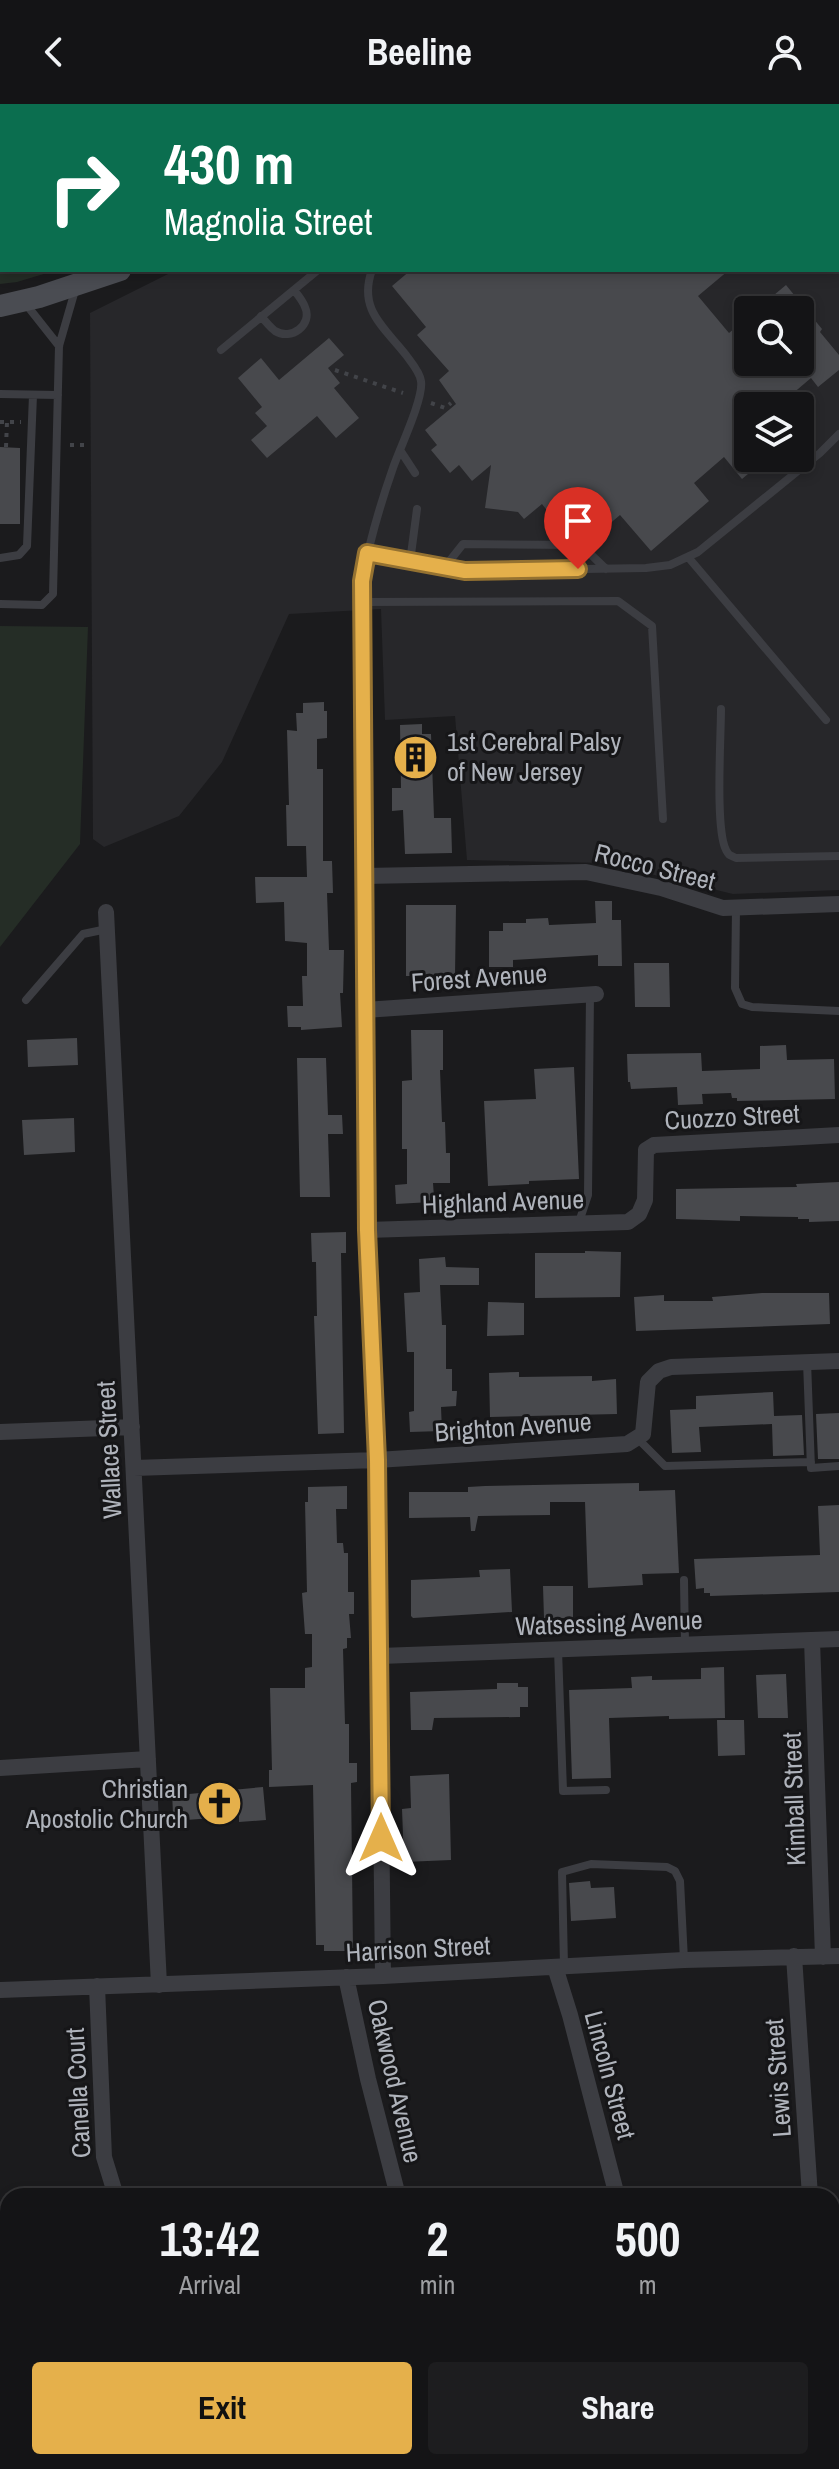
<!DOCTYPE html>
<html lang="en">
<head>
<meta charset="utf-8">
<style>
  :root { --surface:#141416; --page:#1d1d1f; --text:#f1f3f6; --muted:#9d9ea1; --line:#333335; --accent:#e5b04b }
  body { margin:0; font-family:"Archivo Narrow",sans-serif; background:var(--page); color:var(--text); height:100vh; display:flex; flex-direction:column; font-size:30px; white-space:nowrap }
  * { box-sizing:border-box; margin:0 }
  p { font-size:26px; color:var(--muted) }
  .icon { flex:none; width:44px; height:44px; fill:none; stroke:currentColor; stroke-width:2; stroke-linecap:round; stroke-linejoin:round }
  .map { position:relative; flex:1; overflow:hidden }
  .drawer { position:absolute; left:0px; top:2084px; width:840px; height:282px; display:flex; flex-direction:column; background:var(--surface); border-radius:24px 24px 0 0; box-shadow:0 4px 12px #0003,0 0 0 2px var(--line) }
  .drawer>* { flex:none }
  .top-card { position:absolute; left:0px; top:0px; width:840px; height:168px; box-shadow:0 4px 12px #0003,0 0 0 2px var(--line); background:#0b6e4f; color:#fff; overflow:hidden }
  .controls { position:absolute; left:734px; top:192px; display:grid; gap:16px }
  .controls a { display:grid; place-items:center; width:80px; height:80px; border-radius:8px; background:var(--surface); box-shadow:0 4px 12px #0003,0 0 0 2px var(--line); font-size:40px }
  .pin { position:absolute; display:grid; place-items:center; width:68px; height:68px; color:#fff; margin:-82px -34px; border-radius:50% 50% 50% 0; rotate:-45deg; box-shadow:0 0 8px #0007 }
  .pin .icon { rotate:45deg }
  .me { position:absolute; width:88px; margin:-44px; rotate:0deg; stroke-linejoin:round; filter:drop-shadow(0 0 6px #0008) }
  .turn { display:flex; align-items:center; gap:28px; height:168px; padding:0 32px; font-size:36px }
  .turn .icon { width:104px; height:104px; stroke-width:2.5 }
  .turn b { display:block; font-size:56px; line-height:68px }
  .eta { display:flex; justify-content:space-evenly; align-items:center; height:136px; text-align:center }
  .eta b { font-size:48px; font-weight:700; line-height:56px }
  .cta { display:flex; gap:16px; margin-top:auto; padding:16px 32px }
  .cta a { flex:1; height:92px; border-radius:8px; background:var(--accent); color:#111; font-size:32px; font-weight:700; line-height:92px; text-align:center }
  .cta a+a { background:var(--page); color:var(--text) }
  header { display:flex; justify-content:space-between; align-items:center; height:104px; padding:0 32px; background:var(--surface); font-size:36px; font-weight:700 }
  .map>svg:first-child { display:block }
  .built { fill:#27272a; fill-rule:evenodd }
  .green { fill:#252d26 }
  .building { fill:#48494d }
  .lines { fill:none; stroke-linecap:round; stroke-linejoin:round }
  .path { stroke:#424449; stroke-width:4; stroke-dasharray:4 6; stroke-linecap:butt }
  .service { stroke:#3c3d42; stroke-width:8 }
  .minor { stroke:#3c3d42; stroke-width:16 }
  .secondary { stroke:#4a4c52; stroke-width:22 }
  .route-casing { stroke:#957231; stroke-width:20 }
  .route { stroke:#e5b04b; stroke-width:14 }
  .labels { text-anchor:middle; stroke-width:6; stroke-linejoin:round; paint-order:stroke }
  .poi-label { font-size:26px; fill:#afb3bb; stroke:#161618; text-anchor:start }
  .street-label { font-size:26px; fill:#afb3bb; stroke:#161618 }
</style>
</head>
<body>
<header><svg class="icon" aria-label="back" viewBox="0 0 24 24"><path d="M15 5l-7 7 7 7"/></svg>Beeline<svg class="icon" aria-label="person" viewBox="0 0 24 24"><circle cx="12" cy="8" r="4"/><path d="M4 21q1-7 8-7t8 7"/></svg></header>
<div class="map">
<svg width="839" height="2365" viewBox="0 0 839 2365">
  <rect width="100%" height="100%" fill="#1b1b1d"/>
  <path class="built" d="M361,0H839V786L733,790L605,759L467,756L455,612L385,616L381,505L289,510L222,658L179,712L104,743L93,735L90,209L176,166H838V2H360ZM748,206H800V258H748ZM748,302H800V354H748Z"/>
  <path class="green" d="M0,0H305L2,2V166H57L17,178L0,180Z
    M0,522L88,523L80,740L0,843Z"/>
  <path class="building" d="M411,166H729L698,192L729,229L748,213V258H800V206H756L786,181L822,225L820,228L839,251V266L818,283L811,274L778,302H748V354H767L742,375L724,353L694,379L709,397L651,447L620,411L600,428L569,392L549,409L542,400L524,415L518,408L485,404L491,361L472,377L459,361L450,369L431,346L437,341L425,326L456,300L439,276L449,267L417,231L426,223L392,182Z
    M329,234L344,251L328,264L340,279L334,284L359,314L336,334L317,312L267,354L251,336L267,322L255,309L262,303L238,274L261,254L279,276Z
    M0,343L20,344V420H0Z
    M324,598V607H327V634L317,635V665H323V757H332L333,789H327L329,846H344L343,889H340L342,923L301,926V923H288L287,902H303L302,872H307V839L285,837L284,798L256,799L255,773H307L306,742H287L286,701H289L287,626L297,627L296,609H303V599Z
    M422,620V630H431L434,714H451L452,749L405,750L403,706L392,707V684H401L400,621Z
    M595,797H612V816H621L622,862H598V851L513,856V863H489V827H503V819H526V815L548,814L549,821L596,819Z
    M406,801H456L455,872H406Z
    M634,859H669L670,903H635Z
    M411,926H443V966H440L442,1018H445L446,1049H450V1079H433L434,1093H431V1098L396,1100L395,1081L407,1080V1045H402V977L412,976Z
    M77,934L78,961L28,963L27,936Z
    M786,941L787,956L834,955L835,995L737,997V994H732L731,989L702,990L703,1000L678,1001L677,983L631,985L630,978H628L627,950L701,949L702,967L760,965V942Z
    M297,954H326L328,1011H342L343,1030H328L330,1093H300Z
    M574,963L579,1075L529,1077V1080L488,1082L484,997L536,995L534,965Z
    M74,1014L75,1048L24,1051L22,1016Z
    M839,1078V1117L809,1118V1115H798V1113L740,1112V1117L676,1115V1085L797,1083L796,1080Z
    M346,1128V1149H341L344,1329L318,1330L314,1212H317L316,1158H312L311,1129Z
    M585,1147L621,1148L620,1193L535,1194V1149H585Z
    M445,1153L446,1163L479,1164V1181H440L442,1221H446V1265H452V1287H457L456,1302L441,1303L442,1327L410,1328L409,1308L414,1307V1248H407L404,1189L420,1188L419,1155Z
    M762,1189H829L830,1220L636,1227L634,1193L664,1191V1197H713L712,1193Z
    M488,1198L524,1199V1231L487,1232Z
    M519,1268V1273L592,1272V1277L616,1275L617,1310L490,1313L489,1269Z
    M773,1288L774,1312L802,1311L804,1351L773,1352L772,1320L699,1323L701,1348L672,1349L670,1306L696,1305V1292Z
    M839,1309V1355H818L816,1310Z
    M639,1379V1387L675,1386L679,1469L642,1470L643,1481L588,1484L585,1398H550V1411L478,1412L475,1427H471L470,1413L409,1414V1388H468V1383L485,1382Z
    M347,1382V1405H336L337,1439H343L344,1449H348V1488H354V1510H349L351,1534H347V1544L343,1545L345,1620H349V1659H357V1678L351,1679L353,1847H324V1841H316L313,1681L269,1683V1666H272L270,1584H305V1564L312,1563V1530H305L302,1489L307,1488L305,1398H308V1383Z
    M839,1401V1488L710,1492V1489H704V1484L696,1485L694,1455L820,1451L818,1402Z
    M510,1465L512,1508L413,1514L411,1512V1476L480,1473L479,1466Z
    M543,1482H573V1514H544Z
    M724,1563L725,1614L669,1615V1612L609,1614L611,1674L572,1675L569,1586L632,1584L631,1573L652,1572V1576L701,1575V1564Z
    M786,1570L788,1614H758L756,1571Z
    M497,1579H518V1583H528V1603H520V1613L434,1614L432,1626H411L410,1588L497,1585Z
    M717,1616H744L745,1651L718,1652Z
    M449,1670L451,1756L404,1758L402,1705L411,1704L410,1672Z
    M263,1683L266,1716L239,1718V1712L186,1716L173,1710L172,1688L188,1687L189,1690Z
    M590,1777L591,1784L614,1783L616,1814L571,1817L569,1779Z"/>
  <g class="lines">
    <path class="path" d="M191,2L192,0
      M0,98H2
      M335,266L403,289
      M431,299L445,304L451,299
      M0,318H21
      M70,341H84
      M6,343L7,318"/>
    <path class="service" d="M502,0L503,2
      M446,2L448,0
      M527,2L530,0
      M25,199L59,242
      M261,212C265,217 270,223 275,227C291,237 313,221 305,203C303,197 298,191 294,186
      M221,246L318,166
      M0,290L58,291
      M400,346L415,369
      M367,449L465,467L646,464L670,461L698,448L820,349L839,330
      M688,453L826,616
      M0,454L19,451L27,442L33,291
      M410,458L417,405
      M444,464L463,440L581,441L606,465
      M362,477C369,439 380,401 393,364C399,346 424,294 421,277C420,268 411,258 406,251C383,222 358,205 372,166
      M363,498L618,497L652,522L663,715
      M0,500L42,501L53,490L59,242L76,183
      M721,605C721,633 715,725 726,746C729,752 730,751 736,754L839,752
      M736,804L735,884L742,900L752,903L839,907
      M26,896L83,830L107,825
      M579,1118L588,1091L590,890
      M807,1258L811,1364L839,1362
      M638,1335L665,1362L811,1358
      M684,1476L685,1540
      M558,1546L563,1687L606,1686
      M564,1862L562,1768L591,1760L667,1763L675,1767L680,1777L684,1856"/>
    <path class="minor" d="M147,2L150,0
      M0,69L2,68
      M362,477L367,1126L377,1356L383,1872
      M364,772L586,768L661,784L723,804L839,800
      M106,808L159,1881
      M365,906L596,890
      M367,1126L628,1118L639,1110L645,1096L646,1046L654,1041L839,1031
      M0,1328L132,1323
      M134,1364L377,1356L627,1340L643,1330L648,1278L659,1267L671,1263L839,1257
      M812,1536L823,1853
      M380,1552L839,1535
      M0,1664L148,1655
      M794,1852L810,2092
      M555,1863L570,1911L617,2092
      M346,1873L368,1975L398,2092
      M97,1882L104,2053L116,2092
      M0,1886L383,1872L684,1856L839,1852
      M832,2250L839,2249
      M465,2358L467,2365
      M684,2358L686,2365
      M231,2365L264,2358"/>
    <path class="secondary" d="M321,2L323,0
      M0,202L39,193L120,166"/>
  </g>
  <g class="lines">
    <defs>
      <path id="route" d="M381,1734L377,1356L367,1126L362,477L367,449L465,467L578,465"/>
    </defs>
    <use href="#route" class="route-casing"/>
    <use href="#route" class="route"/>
  </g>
  <defs>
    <symbol id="building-disc" viewBox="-11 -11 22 22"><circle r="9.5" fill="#e5b04b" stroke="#161618"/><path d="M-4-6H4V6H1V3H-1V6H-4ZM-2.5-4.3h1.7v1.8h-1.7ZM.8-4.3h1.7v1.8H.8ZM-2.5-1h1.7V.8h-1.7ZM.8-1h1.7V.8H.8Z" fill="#111"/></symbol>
    <symbol id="church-disc" viewBox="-11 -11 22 22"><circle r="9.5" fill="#e5b04b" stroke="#161618"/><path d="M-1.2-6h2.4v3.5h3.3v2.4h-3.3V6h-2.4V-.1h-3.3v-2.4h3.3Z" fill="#111"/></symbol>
  </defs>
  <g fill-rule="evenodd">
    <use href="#building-disc" x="390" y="628" width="51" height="51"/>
    <use href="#church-disc" x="194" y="1674" width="51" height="51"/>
  </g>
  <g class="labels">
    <g class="poi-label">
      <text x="447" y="647">1st Cerebral Palsy<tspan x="447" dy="30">of New Jersey</tspan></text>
      <text x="188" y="1694" text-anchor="end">Christian<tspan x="188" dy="30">Apostolic Church</tspan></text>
    </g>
    <g class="street-label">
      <text transform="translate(655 763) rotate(14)" y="9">Rocco Street</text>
      <text transform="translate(479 874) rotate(-4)" y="9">Forest Avenue</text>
      <text transform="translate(732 1013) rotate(-3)" y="9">Cuozzo Street</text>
      <text transform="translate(503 1098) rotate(-2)" y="9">Highland Avenue</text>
      <text transform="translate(513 1323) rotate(-4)" y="9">Brighton Avenue</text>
      <text transform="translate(109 1346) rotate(-93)" y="9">Wallace Street</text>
      <text transform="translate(609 1519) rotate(-2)" y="9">Watsessing Avenue</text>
      <text transform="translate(794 1695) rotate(-92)" y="9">Kimball Street</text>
      <text transform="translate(418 1845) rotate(-3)" y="9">Harrison Street</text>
      <text transform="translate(610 1971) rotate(75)" y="9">Lincoln Street</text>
      <text transform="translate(778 1974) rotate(-94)" y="9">Lewis Street</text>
      <text transform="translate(395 1977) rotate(77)" y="9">Oakwood Avenue</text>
      <text transform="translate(78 1989) rotate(-93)" y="9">Canella Court</text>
    </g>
  </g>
</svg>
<div class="controls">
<a><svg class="icon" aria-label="search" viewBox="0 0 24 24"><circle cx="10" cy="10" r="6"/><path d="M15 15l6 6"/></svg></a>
<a><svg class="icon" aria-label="layers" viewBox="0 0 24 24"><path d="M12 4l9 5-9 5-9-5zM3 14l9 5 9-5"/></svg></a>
</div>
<div class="pin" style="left:578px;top:465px;background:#d93025"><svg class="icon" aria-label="arrive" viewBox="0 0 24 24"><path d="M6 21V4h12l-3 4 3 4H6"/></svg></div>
<svg class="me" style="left:381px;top:1734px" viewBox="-20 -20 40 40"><path d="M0-17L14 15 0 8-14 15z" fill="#e5b04b" stroke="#fff" stroke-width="4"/></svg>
<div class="top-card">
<div class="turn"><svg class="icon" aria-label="right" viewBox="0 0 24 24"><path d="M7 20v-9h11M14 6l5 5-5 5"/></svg><div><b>430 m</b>Magnolia Street</div></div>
</div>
<section class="drawer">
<div class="eta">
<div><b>13:42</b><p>Arrival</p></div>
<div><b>2</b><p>min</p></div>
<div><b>500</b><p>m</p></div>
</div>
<div class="cta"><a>Exit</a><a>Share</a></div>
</section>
</div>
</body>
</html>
